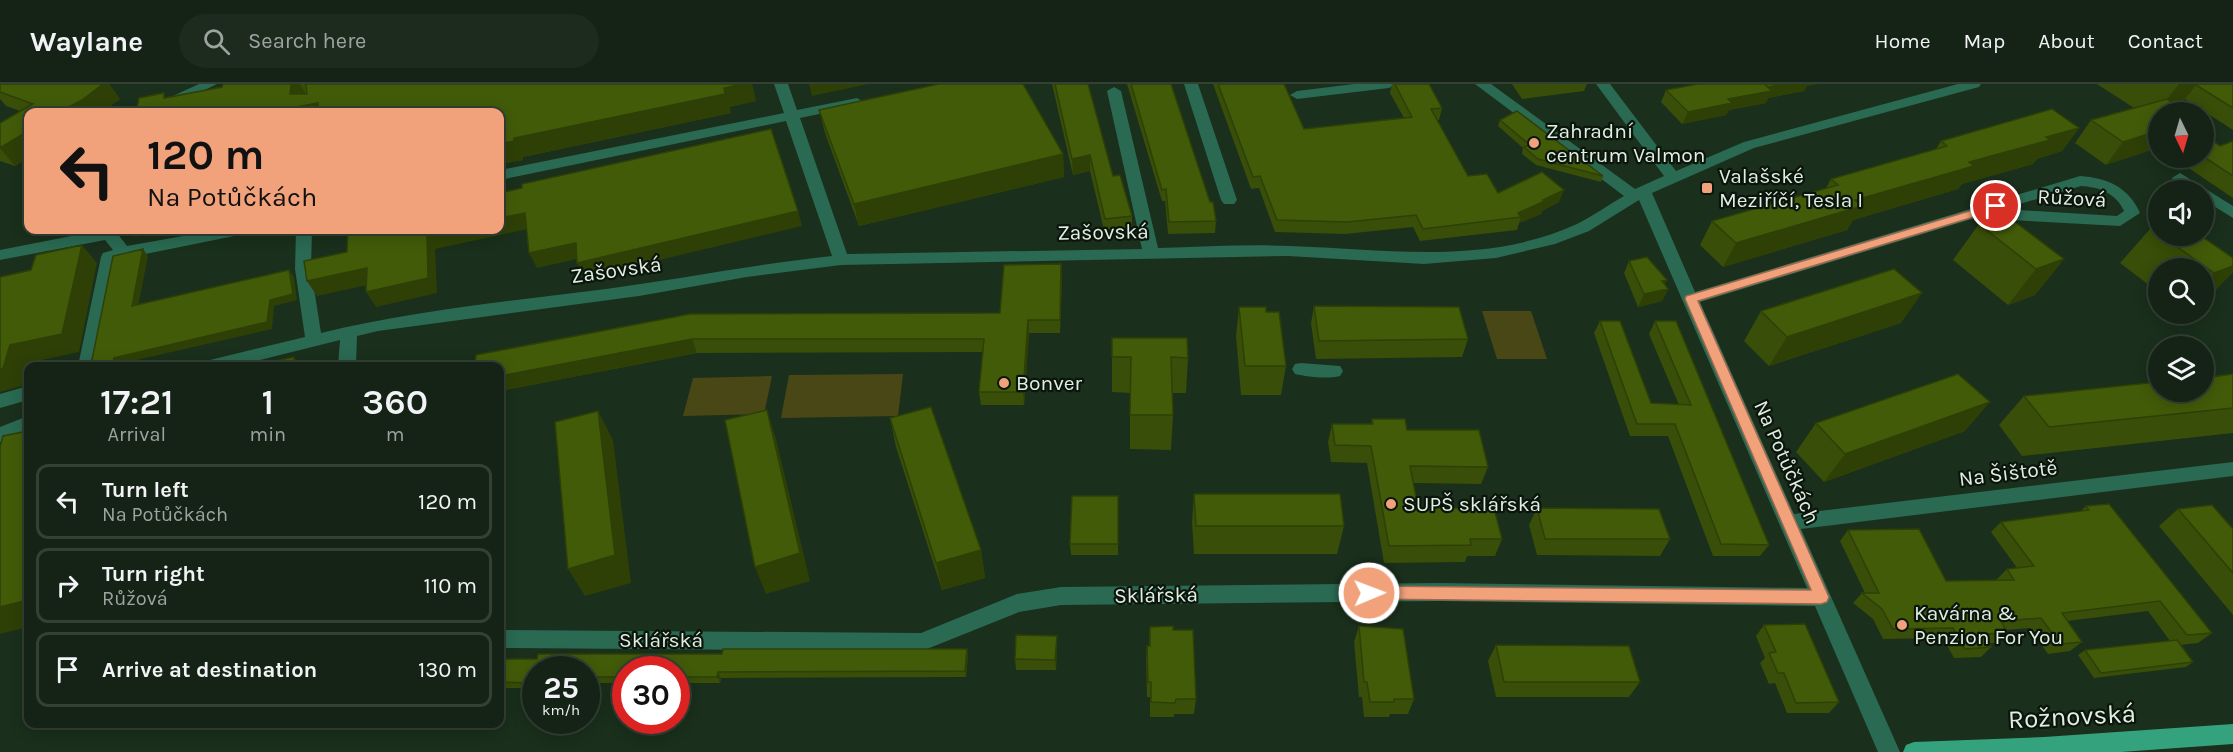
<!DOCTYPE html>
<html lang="en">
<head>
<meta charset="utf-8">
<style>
  :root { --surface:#142315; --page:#1d2b1e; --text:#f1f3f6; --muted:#9da4a0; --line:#334034 }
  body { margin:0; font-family:Karla,sans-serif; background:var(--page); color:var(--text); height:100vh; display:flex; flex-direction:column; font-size:22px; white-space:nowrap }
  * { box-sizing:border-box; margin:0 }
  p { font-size:20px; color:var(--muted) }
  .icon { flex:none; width:33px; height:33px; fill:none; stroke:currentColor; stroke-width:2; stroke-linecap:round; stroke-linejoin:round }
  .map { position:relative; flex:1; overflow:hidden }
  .sheet { position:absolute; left:24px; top:278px; width:480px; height:366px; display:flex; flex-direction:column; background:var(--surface); border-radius:12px; box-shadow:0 3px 15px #0003,0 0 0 2px var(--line) }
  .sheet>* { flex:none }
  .banner { position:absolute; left:24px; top:24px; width:480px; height:126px; border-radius:12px; box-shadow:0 3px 15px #0003,0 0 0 2px var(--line); background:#f1a27b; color:#111; overflow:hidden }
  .needle { width:39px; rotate:175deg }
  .controls { position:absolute; left:2148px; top:18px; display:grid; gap:12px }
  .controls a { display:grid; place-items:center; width:66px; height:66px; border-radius:50%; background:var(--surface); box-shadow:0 3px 15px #0003,0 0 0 2px var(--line); font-size:30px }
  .speed { position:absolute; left:522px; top:572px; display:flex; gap:12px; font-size:30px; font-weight:700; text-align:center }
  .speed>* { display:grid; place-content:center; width:78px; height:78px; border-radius:50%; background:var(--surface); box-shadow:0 3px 15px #0003,0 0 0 2px var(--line); line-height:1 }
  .speed small { font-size:15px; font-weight:400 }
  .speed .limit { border:9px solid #d22; background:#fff; color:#111 }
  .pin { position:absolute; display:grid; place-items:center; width:51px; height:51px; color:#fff; margin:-26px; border:3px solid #fff; border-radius:50%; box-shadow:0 2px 6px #0007 }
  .me { position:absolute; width:66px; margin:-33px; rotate:89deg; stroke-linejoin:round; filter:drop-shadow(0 0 4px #0008) }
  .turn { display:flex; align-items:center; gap:21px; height:126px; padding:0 24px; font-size:27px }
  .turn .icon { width:78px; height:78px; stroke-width:2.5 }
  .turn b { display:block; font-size:42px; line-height:51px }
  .eta { display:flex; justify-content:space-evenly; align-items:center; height:102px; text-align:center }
  .eta b { font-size:36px; font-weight:600; line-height:42px }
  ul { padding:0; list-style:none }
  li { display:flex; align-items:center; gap:18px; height:75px; margin:0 12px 9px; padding:0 12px; border:3px solid var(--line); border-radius:12px }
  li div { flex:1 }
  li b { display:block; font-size:22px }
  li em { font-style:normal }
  header { display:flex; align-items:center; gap:36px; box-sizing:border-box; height:84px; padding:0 30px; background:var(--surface); border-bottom:2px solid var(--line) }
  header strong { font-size:28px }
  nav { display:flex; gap:33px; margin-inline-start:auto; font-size:21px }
  .search { width:420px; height:54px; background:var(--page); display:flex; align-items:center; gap:15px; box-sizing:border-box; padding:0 21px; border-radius:33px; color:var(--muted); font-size:22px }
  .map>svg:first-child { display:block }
  .green { fill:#494716 }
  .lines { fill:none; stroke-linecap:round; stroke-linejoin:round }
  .minor { fill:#2a6952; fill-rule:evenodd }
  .major { fill:#35a27e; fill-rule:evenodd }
  .wall { fill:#394e08 }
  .shaded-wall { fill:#2e4006 }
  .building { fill:#425b09; stroke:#2e4006; stroke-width:1.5 }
  .route { fill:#f1a27b; stroke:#9d6950; stroke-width:1.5 }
  .poi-dot { fill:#f1a27b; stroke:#0b150c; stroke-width:2 }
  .labels { text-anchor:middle; stroke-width:4.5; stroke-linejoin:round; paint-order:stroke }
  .poi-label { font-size:21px; fill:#e1efe2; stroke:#0b150c; text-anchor:start }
  .street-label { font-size:21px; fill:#e1efe2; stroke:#0b150c }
  .near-street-label { font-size:26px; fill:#e1efe2; stroke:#0b150c }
</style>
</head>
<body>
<header>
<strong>Waylane</strong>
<div class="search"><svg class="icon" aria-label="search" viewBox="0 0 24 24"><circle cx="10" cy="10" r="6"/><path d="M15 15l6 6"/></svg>Search here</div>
<nav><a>Home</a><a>Map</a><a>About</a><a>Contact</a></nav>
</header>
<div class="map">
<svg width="2233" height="668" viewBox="0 0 2233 668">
  <rect width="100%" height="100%" fill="#1a2f1c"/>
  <path class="green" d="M1482,227H1531L1547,275H1497Z
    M903,290L898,332L781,334L789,291Z
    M772,292L764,330L683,332L693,294Z"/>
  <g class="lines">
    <path class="minor" d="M199,0H217L160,28H142L144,25Z
      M774,0H788L797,26L857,14L864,18L862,21L800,34L847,170L1142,165L1107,7L1114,3L1121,7L1158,164C1202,163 1246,160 1290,162C1386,165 1486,182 1577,140C1593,132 1608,121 1624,112L1475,0H1491L1635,105L1664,92L1596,0H1610L1676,87L1744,58L1958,0H1981L1979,3L1754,64L1652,109L1695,208L2080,92C2108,94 2128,103 2140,129L2120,142L1975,134L1700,218L1794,430L2233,378V392L1801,445L1900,668H1878L1815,522L1439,517L1061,521L1019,528L922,567L500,564V546L921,549L1017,510L1061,503L1439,499L1807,504L1639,116L1589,147L1555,160L1496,174L1424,180L1288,172L841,181L747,193L639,212L378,247L357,252L356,282H338L340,256L236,282H201L204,277L210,276L305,253L295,185L296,146H312L311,185L321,249C414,226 511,217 606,205C681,195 756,180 832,172L786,37L500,96V86L784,29ZM2081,102C2099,103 2116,109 2124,127L2117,132L2003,125Z
      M1184,0H1198L1237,116L1234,120H1224L1221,116Z
      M1354,0H1396L1389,4L1297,15L1290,11L1297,7Z
      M2180,89L2233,122V134L2204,116V106C2191,106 2181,105 2172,94Z
      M102,146H118L117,149L127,162L217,146H247L245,150L239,151L116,176L96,282H78L101,173L103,169L113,166L105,156L0,176V166Z
      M1301,279L1340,282L1343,287L1340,292C1327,295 1308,293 1295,290L1292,285L1295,280Z
      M28,302V316L0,324V310Z
      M28,332V346L0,358V343Z"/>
    <path class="major" d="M2233,640V660L2121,668H1903L1906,661L1914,658L2044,653Z"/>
  </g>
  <path class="wall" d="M0,0H109L120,15L102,28H28V74L15,82L0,77V39L20,27L6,22L0,15Z
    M223,0H752L756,17L729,23L731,29L523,73V76L500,80V28L167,13L222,3Z
    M1052,0H1088L1113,92L1132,132V148L1105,150L1090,87L1073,91Z
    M1127,0H1171L1216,137L1215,149L1168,150L1165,117H1162Z
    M1213,0H1284L1304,45L1404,34L1390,9L1392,0H1429L1442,24L1439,36H1437L1468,92L1498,109L1559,118L1542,127L1541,130L1519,139L1517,146L1420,157L1413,143L1345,150L1275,148L1259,104L1251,105Z
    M1512,0H1587L1584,7L1522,15Z
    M2097,0H2233V46L2185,15L2179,22L2106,81L2075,59L2091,36L2134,24Z
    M1807,2L1804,7L1768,14L1766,19L1729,26L1726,31L1682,40L1661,18L1666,6Z
    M819,26L1063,70L1064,93L859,142L825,49Z
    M1500,36L1603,92L1601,98L1536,81L1522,70L1523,64L1498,42Z
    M2079,44L2062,67L2037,75L2033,80L1962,100L1958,105L1853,136L1847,146L1723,183L1700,161L1712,137L1826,104L1831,95L1936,65L1941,57Z
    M2204,51L2220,62L2233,57V114L2190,85L2188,74H2204Z
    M1979,140L2064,175L2035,211L2008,221L1953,176Z
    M2158,141V152H2201L2233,174V188L2207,215L2204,217V184H2158V208L2120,179L2151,144Z
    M1629,177L1665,200L1668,205L1662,217L1638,223L1624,189Z
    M1061,180L1062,194L1060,249H1029L1024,321H981L979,308L983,268L697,269L500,307V282L476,271L1000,229Z
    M1314,222L1468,255L1462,273L1316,275L1311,239Z
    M1239,223L1266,228L1286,282L1281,311H1241L1236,252Z
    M1761,227L1901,239L1769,282L1744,257Z
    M1600,237L1651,319L1679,321L1649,250L1655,237L1769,461L1760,472H1713L1668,352H1630L1594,249Z
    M1112,273L1188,274L1186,309H1172L1173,331L1171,366L1130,365V309L1112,308Z
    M2233,290V349L2022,372L1999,341L2024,312Z
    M890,334L981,466L985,494L942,506L896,363Z
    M1372,335L1407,346L1488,383L1481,400L1413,399L1418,424L1502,455L1495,472H1467L1465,478L1384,479L1367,379L1331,378L1328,358L1332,340H1371Z
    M1816,339L1965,347L1824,398L1796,368Z
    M1194,410L1344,442L1337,470H1194L1192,438Z
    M1118,412V471H1071L1070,460Z
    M2086,422L2212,549L2198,559L2180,561L2193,578L2186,583L2094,594L2078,571L2085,566L2170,557L2148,527L2067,537L2082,558L2070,567L2048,570L2030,544L2006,546L2007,549L1996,559H1989L1991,563L1981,573L1954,574L1943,554L1883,555L1873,535L1853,519L1862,509H1865L1840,457L1848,446L1946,497L1996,496L2007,485L2017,484L1991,448L2001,438L2081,427Z
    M1537,424L1670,455L1660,472L1537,471L1529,441Z
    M2178,425L2233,445V531L2159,442Z
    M1764,541L1839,618L1829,629H1787L1775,599L1769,600L1760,579L1765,574L1756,552Z
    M1359,542L1414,615L1408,630H1390L1389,633H1364L1362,613H1359L1354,558Z
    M1150,543L1173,546L1196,615L1194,630H1174V633H1150V613H1147L1146,577L1147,562H1149Z
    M1496,561L1640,598L1629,613H1496L1488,577Z
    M1057,562L1056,586H1016L1015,575Z
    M967,565L968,571L966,593L721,594L720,599H676V585H626V599H586V585H536V599L534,604H500V575H537Z"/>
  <path class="shaded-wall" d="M103,0H109L120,15L102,28H60Z
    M293,0H300L310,17L318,19L324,28H280V26L290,10L291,1Z
    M741,0H752L756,17L729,23L731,29L523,73V76L500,80V60L514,54Z
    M809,0H868L812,12Z
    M1782,0H1818L1807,2L1804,7L1768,14L1766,19L1729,26L1726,31L1682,40L1688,28L1768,3Z
    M2179,0H2197L2174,28L2151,36Z
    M2079,44L2062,67L2037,75L2033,80L1962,100L1958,105L1853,136L1847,146L1723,183L1736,159L1855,116L2046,53Z
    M28,47V74L15,82L0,64Z
    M2158,47V64L2106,81L2123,58Z
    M1063,70L1064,93L859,142L854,120Z
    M1090,71V87L1073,91L1072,75Z
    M1564,106L1559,118L1542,127L1541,130L1519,139L1521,133L1518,129Z
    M798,127L802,142L584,194L577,179Z
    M525,129L532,144L435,165L437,209L376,223L366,208L427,150L447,146H500V134Z
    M129,146H171L135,153Z
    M576,159L582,174L537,184L529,169Z
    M82,161L97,179L79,268L28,279L22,302L0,308V285L10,261Z
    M143,165L148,172L137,228L132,222Z
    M2064,175L2035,211L2008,221L2036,185Z
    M1061,180L1062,194L1060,249V236Z
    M2233,182V188L2207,215L2204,217V200L2214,189Z
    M367,184L376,199L317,212L307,197Z
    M289,186L294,193L297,216L274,222L272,245L119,280V282H112L114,274Z
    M1667,196L1662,206L1668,205L1662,217L1638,223L1644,210L1662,197Z
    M1922,209L1901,239L1769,282L1787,253Z
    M1028,236L1029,249L1024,321L1023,308Z
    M692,255L697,269L500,307V292Z
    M294,273L301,282H294Z
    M1990,318L1965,347L1824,398L1845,370Z
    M767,326L776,355L810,497L766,510L755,483Z
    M598,327L613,356L631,499L585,512L568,485Z
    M981,466L985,494L942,506L936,479Z
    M28,516V543L0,550V523Z
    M1057,552V562L1056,586L1055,576Z
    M967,565L968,571L966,593L965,587Z
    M718,588L721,594L720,599L717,593Z
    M531,593L535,599L534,604L529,599Z"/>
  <path class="building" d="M0,0H103L82,16L60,28H28V47L0,64V39L33,20L0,8Z
    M223,0H293L291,1L290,10H307L306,1L305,0H741L724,4L725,10L514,54V57L500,60V28H318V19L280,26V28H136L139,14L164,9V14L222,3Z
    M939,0H1023L1063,70L854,120L819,26Z
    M1055,0H1088L1113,92L1120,91L1132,132L1105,135L1090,71L1072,75Z
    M1131,0H1171L1210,118H1213L1216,137L1169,138L1166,105L1162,106Z
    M1218,0H1284L1304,45L1412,33L1395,0H1429L1442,24L1431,25L1468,92L1487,90L1498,109L1542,88L1564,106L1543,116L1545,117L1518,129L1521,133L1423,145L1416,131L1347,138L1277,136L1260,92L1253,93Z
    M1698,0H1764L1772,7L1728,15L1732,19L1688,28L1666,6Z
    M1765,0H1782L1768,3Z
    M2198,0H2233V24L2196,1Z
    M2167,15L2189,28H2158V47L2123,58L2091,36Z
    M2052,25L2079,44L2046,53L2050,56L1969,78L1974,82L1855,116L1862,122L1736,159L1712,137L1838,101L1831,95L1947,62L1941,57Z
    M1517,27L1603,92L1538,75L1524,63L1530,61L1500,36Z
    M771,45L798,127L577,179L576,159L529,169L525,129L500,134V109L522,104V100Z
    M2204,51L2220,62L2233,57V92L2204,73Z
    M2006,131L2064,175L2036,185L1979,140Z
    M2158,141V149L2151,144Z
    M348,146H447L427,150L428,194L366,208L367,184L307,197L304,177L347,168Z
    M2162,152H2201L2233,174V182L2214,189Z
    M82,161L62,250L10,261L3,284L0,285V193L31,186L36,171Z
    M143,165L132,222L289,186L293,210L270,216L267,238L114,274L112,282H85L86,278L92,276L113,172Z
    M1647,173L1667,196L1662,197L1668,205L1644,210L1629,177Z
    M1061,180L1060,236H1028L1023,308H979L984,255H692L500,292V282H475L476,271L690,230L1000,229L1004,181Z
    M1894,185L1922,209L1787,253L1761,227Z
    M1314,222L1459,223L1468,255L1319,257Z
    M1239,223H1266V228H1279L1286,282H1245Z
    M1600,237H1620L1651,319L1691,321L1655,237H1676L1769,461L1721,460L1675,340H1637Z
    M1112,254H1187L1188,274L1171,273L1173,331H1130L1131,273H1112Z
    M294,273L293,281L298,280V282H253Z
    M1958,290L1990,318L1845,370L1816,339Z
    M2233,290V324L2049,343L2024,312L2158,298V308H2204V294Z
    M931,323L981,466L936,479L890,334Z
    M767,326L800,469L755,483L725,336Z
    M598,327L615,471L568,485L555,338Z
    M1372,335H1405L1407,346H1479L1488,383L1410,382L1418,424H1494L1502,455H1470L1471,461L1389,462L1371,362L1335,361L1332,340H1373Z
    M28,347V516L0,523V363L3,352Z
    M1194,410H1340L1344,442H1196Z
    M1072,412H1118V460H1070Z
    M2109,420L2212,549L2187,551L2160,517L2062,529L2082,558L2060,560L2041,534L2001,537L2007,549L1984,550L1991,563L1965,565L1953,544L1893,545L1882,525L1862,509H1879L1848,446L1919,445L1946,497L2014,496L2007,485L2034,482L2001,438L2089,426L2086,422Z
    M2212,421L2233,445V489L2178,425Z
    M1537,424L1659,425L1670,455H1545Z
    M1805,540L1839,618L1796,619L1784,589H1778L1769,569L1776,568L1764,541Z
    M1173,542V546H1193L1196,615H1176L1175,619L1151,618V598H1148L1147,562H1150V543Z
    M1359,542L1403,545L1414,615H1394V618H1370L1367,598H1364Z
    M1016,551L1057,552L1055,576L1015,575Z
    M2177,556L2193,578L2101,589L2085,566Z
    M1496,561L1629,562L1640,598H1504Z
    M723,565H967L965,587L718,588L717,593H676V585H626V593H586V585H536V593H531L529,599L500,598V575H537L538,570H722Z"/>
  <path class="route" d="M1996,119L2001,122L2000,125L1698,217L1829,513L1827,518L1821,520L1369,515L1363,513L1361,509L1363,504L1369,502L1811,506L1685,215L1686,212Z"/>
  <g class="poi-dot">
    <circle cx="1534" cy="59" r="6"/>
    <rect x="1701" y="98" width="12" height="12" rx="3"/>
    <circle cx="1004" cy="299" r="6"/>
    <circle cx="1391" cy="420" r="6"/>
    <circle cx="1902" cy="541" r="6"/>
  </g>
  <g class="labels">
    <g class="poi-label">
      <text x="1546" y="54">Zahradní<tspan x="1546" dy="24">centrum Valmon</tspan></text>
      <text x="1719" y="99">Valašské<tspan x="1719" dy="24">Meziříčí, Tesla I</tspan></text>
      <text x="1016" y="306">Bonver</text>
      <text x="1403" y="427">SUPŠ sklářská</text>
      <text x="1914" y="536">Kavárna &amp;<tspan x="1914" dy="24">Penzion For You</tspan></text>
    </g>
    <g class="street-label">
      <text transform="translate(2072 114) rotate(3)" y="7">Růžová</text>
      <text transform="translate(1103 148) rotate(-1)" y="7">Zašovská</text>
      <text transform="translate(616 186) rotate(-8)" y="7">Zašovská</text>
      <text transform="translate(1787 378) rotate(66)" y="7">Na Potůčkách</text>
      <text transform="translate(2008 389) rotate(-7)" y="7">Na Šištotě</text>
      <text transform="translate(1156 511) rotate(-1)" y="7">Sklářská</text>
      <text x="661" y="563">Sklářská</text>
    </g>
    <g class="near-street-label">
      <text transform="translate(2072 632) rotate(-3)" y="9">Rožnovská</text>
    </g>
  </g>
</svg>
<div class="controls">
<a><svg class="needle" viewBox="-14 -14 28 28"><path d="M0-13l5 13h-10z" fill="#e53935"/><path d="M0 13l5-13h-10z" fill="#9da4a0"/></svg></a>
<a><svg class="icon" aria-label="sound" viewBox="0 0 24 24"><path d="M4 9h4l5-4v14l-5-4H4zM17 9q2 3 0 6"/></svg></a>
<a><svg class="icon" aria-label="search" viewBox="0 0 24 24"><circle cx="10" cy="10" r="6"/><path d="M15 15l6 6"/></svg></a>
<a><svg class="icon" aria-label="layers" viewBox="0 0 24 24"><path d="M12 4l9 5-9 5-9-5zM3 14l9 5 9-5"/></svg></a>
</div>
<div class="speed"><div>25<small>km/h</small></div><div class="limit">30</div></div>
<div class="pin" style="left:1996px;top:122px;background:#d93025"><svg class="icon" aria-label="arrive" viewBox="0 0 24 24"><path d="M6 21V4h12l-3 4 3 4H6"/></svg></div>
<svg class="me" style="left:1369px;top:509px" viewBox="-20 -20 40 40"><circle r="17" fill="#f1a27b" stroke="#fff" stroke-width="3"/><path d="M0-11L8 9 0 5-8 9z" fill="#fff"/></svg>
<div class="banner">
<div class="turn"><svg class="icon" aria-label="left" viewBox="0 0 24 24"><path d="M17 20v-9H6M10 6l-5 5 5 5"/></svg><div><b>120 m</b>Na Potůčkách</div></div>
</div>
<section class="sheet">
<div class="eta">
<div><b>17:21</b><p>Arrival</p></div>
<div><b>1</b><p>min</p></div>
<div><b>360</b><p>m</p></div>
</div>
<ul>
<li><svg class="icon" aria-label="left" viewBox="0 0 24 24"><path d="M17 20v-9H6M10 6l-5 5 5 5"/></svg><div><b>Turn left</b><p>Na Potůčkách</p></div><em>120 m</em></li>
<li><svg class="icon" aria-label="right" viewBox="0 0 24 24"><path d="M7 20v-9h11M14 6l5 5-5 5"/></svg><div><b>Turn right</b><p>Růžová</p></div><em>110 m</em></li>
<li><svg class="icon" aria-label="arrive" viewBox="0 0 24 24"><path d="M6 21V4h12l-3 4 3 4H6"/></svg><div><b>Arrive at destination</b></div><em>130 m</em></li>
</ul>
</section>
</div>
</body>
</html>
